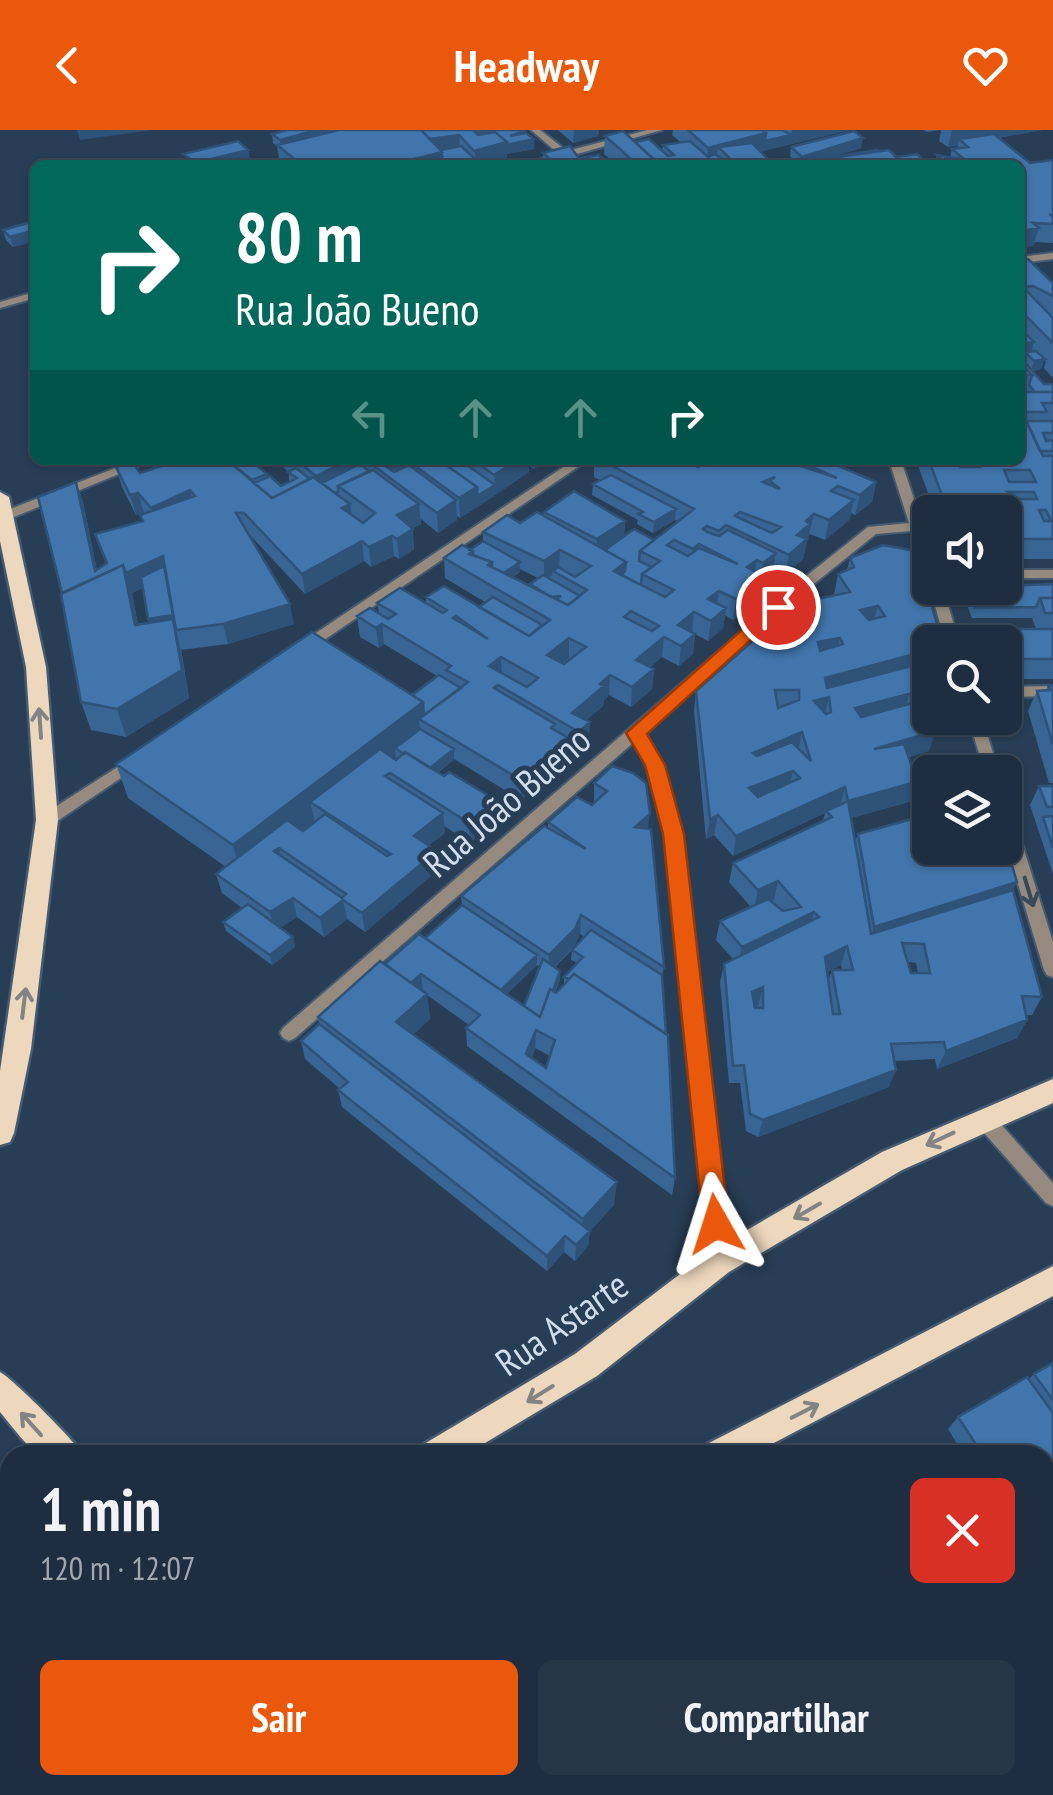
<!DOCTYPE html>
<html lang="pt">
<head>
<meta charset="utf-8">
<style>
  :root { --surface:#1e2e40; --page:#263647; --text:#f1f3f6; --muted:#a1a8b1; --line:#3c4a59; --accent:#ea580c }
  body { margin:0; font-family:"PT Sans Narrow",sans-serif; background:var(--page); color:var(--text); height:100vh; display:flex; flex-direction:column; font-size:38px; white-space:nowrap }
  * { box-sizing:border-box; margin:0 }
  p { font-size:32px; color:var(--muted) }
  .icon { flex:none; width:55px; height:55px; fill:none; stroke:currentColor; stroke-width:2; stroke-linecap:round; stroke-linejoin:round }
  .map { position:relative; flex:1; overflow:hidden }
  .details { position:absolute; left:0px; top:1315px; width:1055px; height:350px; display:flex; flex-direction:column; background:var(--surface); border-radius:30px 30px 0 0; box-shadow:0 2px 8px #0004,0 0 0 2px var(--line) }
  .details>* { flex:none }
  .guide { position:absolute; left:30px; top:30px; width:995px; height:305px; border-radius:15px; box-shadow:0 2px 8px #0004,0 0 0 2px var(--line); background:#00695c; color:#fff; overflow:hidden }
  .controls { position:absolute; left:912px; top:365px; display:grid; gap:20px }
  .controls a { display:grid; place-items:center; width:110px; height:110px; border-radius:15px; background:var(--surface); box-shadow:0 2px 8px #0004,0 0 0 2px var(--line); font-size:50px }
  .pin { position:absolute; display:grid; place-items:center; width:85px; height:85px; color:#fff; margin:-42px; border:5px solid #fff; border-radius:50%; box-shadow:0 2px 10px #0007 }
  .me { position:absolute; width:110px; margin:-55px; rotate:354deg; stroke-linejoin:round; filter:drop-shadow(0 0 8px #0008) }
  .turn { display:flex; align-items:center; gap:35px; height:210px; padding:0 40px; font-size:45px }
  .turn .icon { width:130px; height:130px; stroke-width:2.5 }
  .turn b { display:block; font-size:70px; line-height:85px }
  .lanes { display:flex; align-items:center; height:95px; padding:0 40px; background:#0003; justify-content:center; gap:50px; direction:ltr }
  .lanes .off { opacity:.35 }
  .round { display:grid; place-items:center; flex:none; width:105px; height:105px; border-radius:15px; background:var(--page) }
  .head { display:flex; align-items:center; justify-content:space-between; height:170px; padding:0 40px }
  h1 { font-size:60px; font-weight:700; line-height:75px }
  .cta { display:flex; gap:20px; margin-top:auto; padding:20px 40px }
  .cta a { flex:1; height:115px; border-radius:15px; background:var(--accent); color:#fff; font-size:40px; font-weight:700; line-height:115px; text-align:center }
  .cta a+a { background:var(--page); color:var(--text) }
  header { display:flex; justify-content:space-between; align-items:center; height:130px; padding:0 40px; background:var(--accent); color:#fff; font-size:45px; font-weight:700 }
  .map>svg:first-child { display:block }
  .green { fill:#365315 }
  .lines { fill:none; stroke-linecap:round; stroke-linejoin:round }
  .minor-casing { stroke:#465b71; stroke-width:4 }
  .major-casing { stroke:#465b71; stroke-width:5 }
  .minor { fill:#958a7d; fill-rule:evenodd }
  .major { fill:#edd7bd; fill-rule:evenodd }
  .wall { fill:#386593; fill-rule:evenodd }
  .shaded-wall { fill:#2e5278 }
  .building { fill:#4175ab; stroke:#2e5278; stroke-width:2.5; fill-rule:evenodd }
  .oneway { stroke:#818384 }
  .oneway2 { stroke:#38495c }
  .route { fill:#ea580c; stroke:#983908; stroke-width:2.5 }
  .labels { text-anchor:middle; stroke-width:10; stroke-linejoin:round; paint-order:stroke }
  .street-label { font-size:38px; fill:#d1deed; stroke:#283e56 }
</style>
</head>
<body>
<header><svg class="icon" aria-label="back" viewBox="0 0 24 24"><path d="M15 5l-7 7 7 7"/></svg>Headway<svg class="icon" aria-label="heart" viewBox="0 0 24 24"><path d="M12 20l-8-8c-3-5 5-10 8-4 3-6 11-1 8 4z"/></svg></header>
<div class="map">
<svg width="1053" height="1665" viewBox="0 0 1053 1665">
  <rect width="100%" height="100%" fill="#283e56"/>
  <path class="green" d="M0,1414L10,1424V1655H247L243,1665H0Z"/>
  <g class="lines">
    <defs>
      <path id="minor" d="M531,0H540L567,21L648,0H662L538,35H522L559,24Z
        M300,24L305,27L303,29L278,35H261Z
        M1053,123V129L1020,133V127Z
        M35,162V168L0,178V172Z
        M136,330H153L9,389H0V383Z
        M574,330H588L305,523H295V517Z
        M889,330H901L930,418V443L923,439L911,401L876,404L810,457L644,603L663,635L681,704L729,1132L726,1139L719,1142L712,1139L709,1132L665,704L647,635L634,612L295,908L289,911L283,908L280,903L283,898L800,451L868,397L909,393Z
        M1005,440H1053V448H1005Z
        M930,457L943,458L959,512H945Z
        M1053,556V566L1005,567V557Z
        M968,588H982L999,642H985Z
        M138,624L143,625L146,629L143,633L53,694H41L39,690L41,686Z
        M1005,679L1013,685L1053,812V847L1047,845L1044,840L1005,711Z
        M984,981L991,983L1053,1053V1076L1046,1073L977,995L974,989L977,983Z"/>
      <path id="major" d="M0,362L9,367L46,537L58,690L31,919L14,1003L10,1012L0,1015V941L36,690L26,537L0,411Z
        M1053,949V973L902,1040L729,1142L597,1246L465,1325H419L424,1314L575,1224L709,1122L882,1022Z
        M1053,1136V1166L751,1325H702L707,1314Z
        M0,1242C11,1247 79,1315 83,1325C28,1325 35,1324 0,1282Z
        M348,1655H386L382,1665H344Z"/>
    </defs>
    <use href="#minor" class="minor-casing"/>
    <use href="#major" class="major-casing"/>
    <use href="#minor" class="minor"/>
    <use href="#major" class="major"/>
  </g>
  <path class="wall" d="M287,0H522L534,19L507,24V30L488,35H280L277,16L273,13L272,4Z
    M558,0H599L598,6L573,13Z
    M673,0H850L760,21L774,35H617L604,24L605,6L635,12L662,21L663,15L680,12L672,5Z
    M923,0H1042L998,8L1030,33L1053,30V113L1035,112L1033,116L1020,35H935L937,25L950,28L952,19H957L958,15L948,17L939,11L941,1L940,0L927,2Z
    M791,17L861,18L828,28L896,27L925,31L924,35H798L790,26Z
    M543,23L581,31V28L612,35H501V33L543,31Z
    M35,91V111L13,117L6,110L3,100Z
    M1020,130L1053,153V248L1044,238L1046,231L1044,230L1041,239L1032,241L1044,254H1053V429H1005V382H935L916,330H1020Z
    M159,330H251L267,344L268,347L281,356L289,352V342L274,330H548L534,339L529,336V342L460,388L457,386V390L438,403L421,389V394L412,398L414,419L399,429L394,426L371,437L364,431L305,464L248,403L294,494L228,514L181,520V518L189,568L126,607L91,600L81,572L76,352L83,372L97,440L106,434L95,404L142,391L145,384L144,383L136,385L122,357L116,337L140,343L160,336ZM143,458L149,493L138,495L132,463Z
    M594,330H835L833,333L876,352L872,372L855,385L851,383L849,390L825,410L810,404L808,406L803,429L785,445L773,439L772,443L763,451L760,466L733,490L725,485L723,498L708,511L695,504L693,524L679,536L662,527L650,537L654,539L652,559L631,577L609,565L604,570L603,576L586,590L589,612L578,622L570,617L569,629L521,670L454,629L438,643L496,670L497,690L470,713L444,696L445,703L429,715L437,721L438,740L365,802L347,789L324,807L297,787L280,798L293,807L295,817L272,835L226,801L223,792L242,778L222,763L216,744L226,737L128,668L116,634L412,565L437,546L384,514L379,518L360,507L357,486L379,483L377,473H426V467L479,477L485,472L445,448L444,428L470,420L483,411V402L544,386V382L625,391L624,406L654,410L678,391L675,390L653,403L637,394L638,390L592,365L593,354L600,350L594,347ZM520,439L538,448L530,454V456L513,447L520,442Z
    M863,330H885L883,336Z
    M850,428L942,512L930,587L925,588L929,621L909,627L916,670L851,688L855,712L858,704L1013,760L1042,867L1032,885H1026L1027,890L1017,908L937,939L935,929L895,931L889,957L758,1007L746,1001L740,953H729L720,852L724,834L733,829L716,810L720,791L751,777L729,752L733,733L823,691L825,683L733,726L714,705L706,709L694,581L696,561L809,471L834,465L838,444L847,440ZM908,832L916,833L918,843H911ZM841,835L842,840H832L828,851L827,842Z
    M1053,454V549H1005V512H984L989,499H1036L1032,488H972L964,467L968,458Z
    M1048,555H1053V653H1049L1028,581L1037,561L1046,560Z
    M612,636L648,699L664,837L662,845L675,1048L672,1065L467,916L466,898L469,895L427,865L430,889L413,904L614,1075L590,1101L588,1116L575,1131L564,1122L547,1141L342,977L338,960L339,958L305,929L301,911L319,894L318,887L385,834L425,808L462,775L461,766L548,698V692L592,675L594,673V653ZM580,804L584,807L574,817ZM572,820L571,830L577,833L564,847V854L555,863L560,850L555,837ZM537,835L540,837L524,876L507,864ZM535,918L550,926L546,938L532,928Z
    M1039,656H1053V744L1030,675Z
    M1053,1233V1462L1045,1450V1325H964L948,1299L958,1287L1029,1249L1034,1244Z
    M1045,1467L1046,1489L1053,1500V1664L1045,1651Z
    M672,1655H822L827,1665H679Z
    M826,1655H1017L1014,1665H832Z"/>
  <path class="shaded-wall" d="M77,0H153L80,10Z
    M310,0H358L311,11Z
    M513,0L510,6L524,1V11L534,9V19L507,24V30L488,35H475V2Z
    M574,0H599L598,6L573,13Z
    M792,0H850L731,29L718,17L716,33L706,35L708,18L766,3L791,5Z
    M952,0H1042L964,14L959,9L958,15L948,17Z
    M310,2L311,11L281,19L280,10Z
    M459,5L460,23L443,35H390L426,9Z
    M863,8L861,18L816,32L814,30L806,32L805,35H800L802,27Z
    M248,20L250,29L227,35H187Z
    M475,29V35H452Z
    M1039,98L1033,116L1020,118V101Z
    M35,100V111L13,117L10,107Z
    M1034,212L1030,226L1025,222L1022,232L1020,233V214Z
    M1045,229L1041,239L1031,241L1034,231Z
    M348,330H360L361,345L318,359L316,346Z
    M397,330H400L402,349L384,335Z
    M518,330H529V342L478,377L477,366L495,355L494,345Z
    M534,330H548L534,339Z
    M76,352L83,372L100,455L125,444L123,435L126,443L163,426L168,446L177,495L175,496L180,517L189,568L126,607L117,579L182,540L174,496L151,499L148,489L174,485L167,447L132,463L143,523L135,495L129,465L71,492L64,472L99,456L95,441Z
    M876,352L872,372L855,385L860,365Z
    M477,357L478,377L460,388L459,368Z
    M190,360L194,380L156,398L151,378Z
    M138,363L144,383L136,385L130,365Z
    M456,370L457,390L438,403L437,383Z
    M854,370L849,390L825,410L829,390Z
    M350,374L353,394L342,378Z
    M419,374L421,394L398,405L397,385Z
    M676,379L675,390L653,403L654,392Z
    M814,384L803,429L785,445L789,425L797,405L806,391Z
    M625,391L624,411L596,429L597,409Z
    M413,399L414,419L399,429L397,409Z
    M392,406L394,426L371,437L369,417Z
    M362,411L364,431L305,464L302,444Z
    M560,420L559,440L553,441L552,445L544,451V431Z
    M776,423L772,443L763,451L760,466L733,490L736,469L761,448L763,433Z
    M757,430L753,450L747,437Z
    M520,432V442L504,453V443Z
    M626,432L625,452L614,441Z
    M719,461L716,481L705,489L708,469Z
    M290,474L294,494L228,514L223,494Z
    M878,476L872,496L860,480Z
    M726,478L723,498L708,511L711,491Z
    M694,482L692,502L676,515L678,495Z
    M382,494L384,514L379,518L376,498Z
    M695,504L693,524L679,536L681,516Z
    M664,507L662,527L635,550L636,530Z
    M569,508V528L546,545L547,525Z
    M840,508L835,529L813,532L818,512Z
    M919,523L913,543L820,568L825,548Z
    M501,527L502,547L489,536Z
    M654,539L652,559L631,577L632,557Z
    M610,545L609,565L604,570L603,576L575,600L572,583L600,554Z
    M909,564L903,584L850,598L855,578Z
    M829,567L824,587L814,571Z
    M930,569V587L910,592L916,572Z
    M423,572L425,592L419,589L421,609L395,618L396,629L327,682L310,672L315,691L279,719L283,737L242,748L233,715Z
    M590,592L589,612L578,622L579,602Z
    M936,601L929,621L868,639L874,619Z
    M802,602L798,622L749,643L753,623Z
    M570,609L569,629L521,670V650Z
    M454,619V630L429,649L428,639Z
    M793,641L788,661L745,678L749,658Z
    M923,650L916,670L843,690L848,671Z
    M845,657L840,676L733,726L736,706Z
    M496,670L497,690L470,713L469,693Z
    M443,683L445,703L416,725L414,706Z
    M650,684L647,703L635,697Z
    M718,685L714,705L706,709L710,689Z
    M437,721L438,740L365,802L362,783Z
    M778,751L774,770L754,779L758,760Z
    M1017,752L1004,779L864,823L874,797Z
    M293,768L297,787L275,801L270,782Z
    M343,770L347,789L324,807L320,788Z
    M814,782L809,801L738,835L742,817Z
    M581,785L580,804L574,817L548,843L549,825Z
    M293,807L295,817L272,835L270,825Z
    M847,816L841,835L819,846L825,827Z
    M537,825V835L496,875V865Z
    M560,841V850L540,905V896Z
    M421,844L423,862L408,856Z
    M763,857L758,876L748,881L752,862Z
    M427,864L430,889L400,917L396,892Z
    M1027,890L1017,908L937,939L946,921Z
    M536,900L535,918L526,942V924Z
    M896,940L889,957L758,1007L763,990Z
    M617,1052L614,1075L590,1101L588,1116L575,1131L576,1115L581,1110L583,1089Z
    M565,1106L564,1122L547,1141V1126Z"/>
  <path class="building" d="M287,0H307L310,2L280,10L272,4Z
    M339,0H421L442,22L390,35H302L277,15Z
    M421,0H488L475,2L478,5L495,2L507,12L474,21L459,5L430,9Z
    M489,0H522L524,1L510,6L526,3L534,9L507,15V12L495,2L489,3Z
    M688,0H762L766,3L708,18Z
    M763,0H782L791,5L765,11L766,3Z
    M623,1L660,35H627L621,30L630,28L605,6Z
    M854,1L863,8L802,27L791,17Z
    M994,4L1030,33L1053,30V85H1051L1053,87V94L1033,93L1039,98L1020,101V35H948L937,25L965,30L952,19L968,17L959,9Z
    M649,9L668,26L674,25L663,15L690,11L708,27L715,24L730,35H694L692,33L686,35H660L635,12Z
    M238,11L248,20L187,35H180L176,31L189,28L183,24Z
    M752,13L774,35H737L718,17Z
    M461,16L475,29L452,35H443L442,22L441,20Z
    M570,16L583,34L589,33L592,35H556L543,23Z
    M877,20L879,21L820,29Z
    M889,20L905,35H819L814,30Z
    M917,24L925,31L905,35L896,27Z
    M598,25L612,35H593L581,28Z
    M548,30L553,35H503L501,33Z
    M35,91V100L10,107L3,100Z
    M1028,129L1053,153V166L1033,156L1023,157L1053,188V213L1020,180V130Z
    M1020,198L1034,212L1020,214Z
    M1036,221L1045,229L1034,231L1025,222Z
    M1020,227L1044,254H1053V262H1035L1029,255L1032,245L1020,232Z
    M1020,232L1032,245H1020Z
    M1020,262H1053V273H1042L1047,282H1022L1043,326H1053V409H1005V382H948L929,330H957L960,337H980L978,330H1020ZM1004,340H1030L1036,352H1009ZM1008,362H1034L1037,369H1018ZM1039,380H1046L1051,391H1044Z
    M1026,291H1053V303H1043L1046,311L1053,310V321H1040Z
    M164,330H227L272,368L313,347L350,374L342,378L363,393L375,383L338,356L373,340L419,374L397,385L413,399L397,409L392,406L369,417L362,411L302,444L244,383H236L290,474L223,494L176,500L163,426L126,443L123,435L62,463L38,367L76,352L95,441L107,433L95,404L143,391L140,385L195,366L190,360L151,378L138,363L130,365L116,337L132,331L140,343L168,334Z
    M227,330H251L267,344L252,350Z
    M296,330L312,331L348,330L316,346Z
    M366,330H397L384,335L394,342L409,335L456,370L437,383Z
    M407,330H439L477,357L459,368Z
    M439,330H460L495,355L477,366V357Z
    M473,330H518L494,345Z
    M601,330H683L698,337L705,333L698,330H719L714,334L718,336L726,330H825L876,352L860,365L838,356L831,361L854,370L829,390L814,384L806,391L810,394L797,405L807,409L789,425L726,395L719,401L707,396L703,399L707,402L719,406L728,400L776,423L763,433L757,430L747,437L764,446L736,469L719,461L708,469L726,478L711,491L694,482L678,495L695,504L681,516L664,507L636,530L654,539L632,557L610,545L600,554L604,556L572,583L590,592L579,602L498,555L494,558L555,594L551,598L570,609L521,650L419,589L468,552L446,540L451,536L382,494L376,498L357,486L370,478L388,489L396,484L377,473L400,458L443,483L447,480L426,467L444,456L529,506L550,490L444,428L462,415L473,421L469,424L492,432L488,435L568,475L587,460L553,441L558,437L575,447L591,436L560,420L544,431L483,402L507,385L520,393L537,382L626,432L614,441L665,467L674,460L642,444L660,431L640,421L694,379ZM798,331L837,348L795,334ZM775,347L770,351L780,359L763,352ZM740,382L781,397L772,403L735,386ZM674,410L693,419L699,414L738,434L699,418L688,426L667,415ZM631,481L659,496L652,501L624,487ZM456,486L488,509L453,488ZM569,508L586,517L564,534L547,525ZM501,527L538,548L527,557L489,536Z
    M360,334L369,341L338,356V362L335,363L322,353Z
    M296,338L310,349L272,368L254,353L270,346L281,356L297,348L288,342Z
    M611,345L676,379L654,392L638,384L643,382L593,354Z
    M574,361L625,391L597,409L544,382Z
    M634,399L654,410L640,421L639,431L652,437L642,444L641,455L621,445L625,441L626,432L605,420Z
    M483,411L520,432L504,443L492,437V432L473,425V421L470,420Z
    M883,415L916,421L942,512H930V569L916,572L909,564L855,578L861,587L913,573L936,601L874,619L904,614L912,637H917L923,650L848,671L845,657L736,706L718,685L710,689L696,561L807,463L809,471L850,462L838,444L854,437L850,428ZM878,476L885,486L869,490L860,480ZM840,508L843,514L820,521L818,512ZM919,523L927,532L827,558L825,548ZM775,560H799V570L778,578ZM829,567L831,582L826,584L814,571ZM802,602L811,631L792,612L757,626L753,623ZM793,641L800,648L758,667L749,658Z
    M123,435L135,495L173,489L182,540L117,579L81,572L61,464Z
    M164,436L173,485L148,489L141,447Z
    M543,445L580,466L568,475L556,469L561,466L551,467L530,454Z
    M1053,454V468H1040L1036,477L975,478L968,458H1005V456Z
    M493,467L542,495L529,506L479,477Z
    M1040,468H1053V483H1045Z
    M989,499H1053V529H1005V512H993Z
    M312,502L423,572L233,715L116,634Z
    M439,545L461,558L424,585L423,572L412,565Z
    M1048,555H1053V615L1037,561L1051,560Z
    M420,599L454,619L430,638L405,622L404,624L395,618Z
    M380,619L396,630L405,622L444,646L449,642L496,670L469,693L390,643L385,646L443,683L414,706L437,721L362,783L343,770L320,788L293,768L270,782L216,744L287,690L303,701L325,684L387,726L391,724L310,672ZM279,718L346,764L342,768L274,721Z
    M612,636L633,643L646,653L650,684L635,697L651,699L664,837L581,785L575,799L549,825L461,766L544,696L586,719L548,692L577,667L592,675L607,661L594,653Z
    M1039,656H1053V677H1047Z
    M848,671L871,804L1013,760L1042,867L1022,866L1027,890L946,921L944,912L891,914L896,940L763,990L750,984L744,935L733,936L724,834L819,787L814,782L742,817L720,791L768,769L783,781L801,777L778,751L758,760L733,733L832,687L826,681ZM902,813L924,814L930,843H911ZM847,816L853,840H832L840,884H833L825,827ZM763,857V878H755L752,862Z
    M930,684V718H1005V712L1017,752L874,797L858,704Z
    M1053,686V718L1043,687Z
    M248,774L293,807L270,825L223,792Z
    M462,775L537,825L501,860L425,808Z
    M591,800L662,845L666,904L574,844L569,849L564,847L583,827L572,820Z
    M419,804L540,887L550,859L556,863L574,844L668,905L675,1048L466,898L480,885L421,844L411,853L385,834ZM536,900L555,910L546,938L526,924Z
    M543,829L560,841L553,861L550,859L540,887L524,876Z
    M380,831L427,864L396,892L617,1052L583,1089L318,887Z
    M319,894L590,1101L576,1115L565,1106L547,1126L338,960L348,952L301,911Z
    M1053,1233V1270L1034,1244Z
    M1027,1247L1053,1283V1432L1045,1420V1325H983L958,1287Z
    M900,1318L905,1325H887Z
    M1045,1467L1053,1479V1485L1046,1489L1053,1500V1560L1045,1547Z
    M1045,1547L1053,1560V1633L1045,1638Z
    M679,1655H745L752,1665H686Z
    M748,1655H822L827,1665H755Z
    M842,1655H1017L1021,1661L1014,1665H847Z
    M540,1657L549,1665H535Z"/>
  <defs><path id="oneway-shaft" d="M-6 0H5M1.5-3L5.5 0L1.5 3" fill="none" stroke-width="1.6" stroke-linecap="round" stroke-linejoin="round" transform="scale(2.5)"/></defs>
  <g class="oneway">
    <use href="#oneway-shaft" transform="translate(40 593) rotate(-94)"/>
    <use href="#oneway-shaft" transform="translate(24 873) rotate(-83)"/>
    <use href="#oneway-shaft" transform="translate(940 1009) rotate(155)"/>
    <use href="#oneway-shaft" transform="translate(807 1081) rotate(150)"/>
    <use href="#oneway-shaft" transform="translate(540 1264) rotate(148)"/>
    <use href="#oneway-shaft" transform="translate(805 1281) rotate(-27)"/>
    <use href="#oneway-shaft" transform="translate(31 1294) rotate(-132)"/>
  </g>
  <use class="oneway2" href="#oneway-shaft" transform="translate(1029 762) rotate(73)"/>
  <path class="route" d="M772,473L787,477L647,604L665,635L684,704L729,1094L725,1103L716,1106L706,1103L703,1094L663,704L645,635L626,603Z"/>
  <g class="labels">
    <g class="street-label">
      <text transform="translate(507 672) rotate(-41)" y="13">Rua João Bueno</text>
      <text transform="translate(562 1194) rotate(-35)" y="13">Rua Astarte</text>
    </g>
  </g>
</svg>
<div class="controls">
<a><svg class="icon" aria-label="sound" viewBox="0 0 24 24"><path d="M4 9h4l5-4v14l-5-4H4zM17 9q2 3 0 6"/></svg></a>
<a><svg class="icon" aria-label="search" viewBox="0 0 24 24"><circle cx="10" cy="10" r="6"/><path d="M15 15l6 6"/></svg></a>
<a><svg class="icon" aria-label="layers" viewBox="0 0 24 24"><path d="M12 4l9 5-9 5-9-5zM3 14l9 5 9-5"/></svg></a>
</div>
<div class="pin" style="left:778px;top:477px;background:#d93025"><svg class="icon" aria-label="arrive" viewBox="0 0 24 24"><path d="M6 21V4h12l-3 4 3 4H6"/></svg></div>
<svg class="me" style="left:716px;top:1094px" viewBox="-20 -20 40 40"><path d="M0-17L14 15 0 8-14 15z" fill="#ea580c" stroke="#fff" stroke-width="4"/></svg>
<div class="guide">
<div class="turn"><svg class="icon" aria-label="right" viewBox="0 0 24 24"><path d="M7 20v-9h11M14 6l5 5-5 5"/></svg><div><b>80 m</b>Rua João Bueno</div></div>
<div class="lanes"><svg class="icon off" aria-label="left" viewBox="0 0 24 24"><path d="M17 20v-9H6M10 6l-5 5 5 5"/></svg><svg class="icon off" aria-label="ahead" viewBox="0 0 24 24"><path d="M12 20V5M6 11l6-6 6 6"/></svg><svg class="icon off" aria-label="ahead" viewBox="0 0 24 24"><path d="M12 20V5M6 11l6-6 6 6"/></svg><svg class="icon" aria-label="right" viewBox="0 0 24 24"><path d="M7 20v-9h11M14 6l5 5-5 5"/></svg></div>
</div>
<section class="details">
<div class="head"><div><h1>1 min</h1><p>120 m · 12:07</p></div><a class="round" style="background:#d93025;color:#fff"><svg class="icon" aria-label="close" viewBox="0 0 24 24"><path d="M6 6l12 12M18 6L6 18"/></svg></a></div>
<div class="cta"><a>Sair</a><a>Compartilhar</a></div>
</section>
</div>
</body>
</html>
